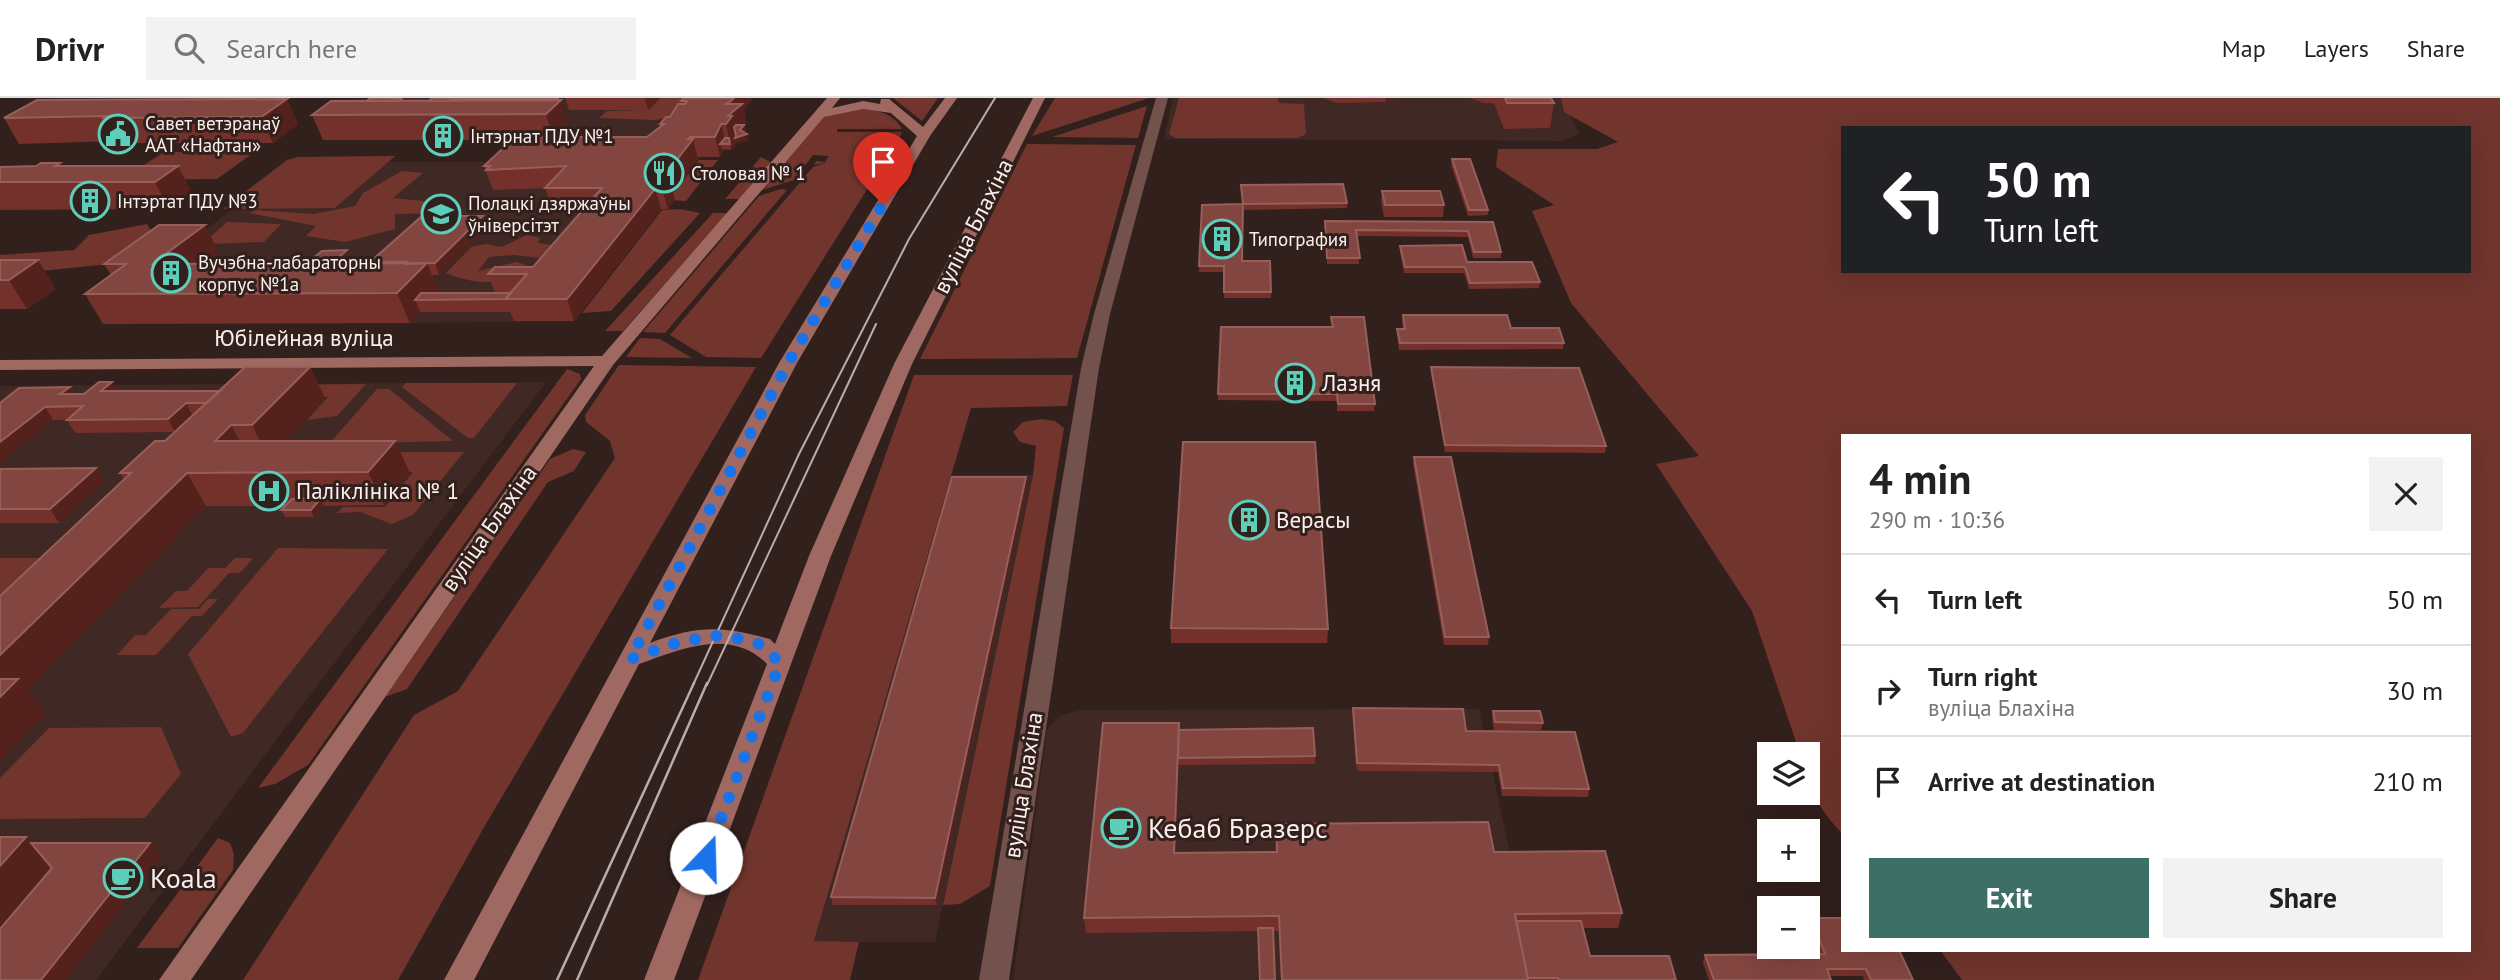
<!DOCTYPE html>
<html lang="en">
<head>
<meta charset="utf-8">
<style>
  :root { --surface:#fff; --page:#f2f2f2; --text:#222; --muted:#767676; --line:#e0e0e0; --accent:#3d6f66 }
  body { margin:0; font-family:"PT Sans",sans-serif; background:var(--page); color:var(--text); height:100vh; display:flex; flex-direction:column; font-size:26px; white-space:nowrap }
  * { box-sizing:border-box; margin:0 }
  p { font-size:23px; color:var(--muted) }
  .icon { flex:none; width:38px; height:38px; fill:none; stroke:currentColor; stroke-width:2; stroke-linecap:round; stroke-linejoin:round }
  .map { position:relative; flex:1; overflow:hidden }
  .details { position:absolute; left:1841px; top:336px; width:630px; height:518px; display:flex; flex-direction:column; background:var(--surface); border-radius:0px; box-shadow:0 7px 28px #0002 }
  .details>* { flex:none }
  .banner { position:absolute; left:1841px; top:28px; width:630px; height:147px; border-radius:0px; box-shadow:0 7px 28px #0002; background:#202124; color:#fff; overflow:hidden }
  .fabs { position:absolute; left:1757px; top:644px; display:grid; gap:14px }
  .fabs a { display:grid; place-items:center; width:63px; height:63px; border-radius:0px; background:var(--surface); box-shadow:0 7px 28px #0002; font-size:35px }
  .pin { position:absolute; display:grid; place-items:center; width:60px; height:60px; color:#fff; margin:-72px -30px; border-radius:50% 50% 50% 0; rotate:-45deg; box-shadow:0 0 7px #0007 }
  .pin .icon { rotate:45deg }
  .me { position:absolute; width:77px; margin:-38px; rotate:21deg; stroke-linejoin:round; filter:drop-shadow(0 0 5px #0008) }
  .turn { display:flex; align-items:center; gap:24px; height:147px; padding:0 28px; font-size:32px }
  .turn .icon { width:91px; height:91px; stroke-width:2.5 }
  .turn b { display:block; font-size:49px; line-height:60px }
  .round { display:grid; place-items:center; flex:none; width:74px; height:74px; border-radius:0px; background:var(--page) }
  .head { display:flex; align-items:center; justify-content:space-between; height:119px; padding:0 28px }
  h1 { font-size:42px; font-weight:700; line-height:52px }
  .primary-button { display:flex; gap:14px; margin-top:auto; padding:14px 28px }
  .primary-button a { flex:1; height:80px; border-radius:0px; background:var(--accent); color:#fff; font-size:28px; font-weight:700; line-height:80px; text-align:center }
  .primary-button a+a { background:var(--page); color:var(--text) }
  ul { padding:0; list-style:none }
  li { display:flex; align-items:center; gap:21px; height:91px; padding:0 28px; border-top:2px solid var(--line) }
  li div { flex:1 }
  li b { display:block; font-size:26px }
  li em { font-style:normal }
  header { display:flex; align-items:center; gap:42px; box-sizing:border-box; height:98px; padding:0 35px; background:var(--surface); border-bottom:2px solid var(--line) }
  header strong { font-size:33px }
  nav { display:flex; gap:38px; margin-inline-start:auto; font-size:24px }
  .search { width:490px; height:63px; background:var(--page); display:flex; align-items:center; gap:18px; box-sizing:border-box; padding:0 24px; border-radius:0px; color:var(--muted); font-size:26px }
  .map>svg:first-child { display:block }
  .built { fill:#402824 }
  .green { fill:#71352d; fill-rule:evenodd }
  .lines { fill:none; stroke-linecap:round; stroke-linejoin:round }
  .street { fill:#73514c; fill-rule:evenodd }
  .secondary { fill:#9f6961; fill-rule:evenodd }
  .tram-far1 { stroke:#bbacaa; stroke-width:2 }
  .tram { stroke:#bbacaa; stroke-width:2.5 }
  .wall { fill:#74302a }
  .shaded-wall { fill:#54211c }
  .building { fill:#83453f; stroke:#965f5a; stroke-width:2 }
  .route { stroke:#1a73e8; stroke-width:12; stroke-dasharray:0 21.6 }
  .labels { text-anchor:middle; stroke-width:6; stroke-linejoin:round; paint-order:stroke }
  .far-poi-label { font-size:19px; fill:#fbeeec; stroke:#32201d; text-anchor:start }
  .street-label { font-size:23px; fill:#fbeeec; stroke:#32201d }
  .poi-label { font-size:23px; fill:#fbeeec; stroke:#32201d; text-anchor:start }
  .near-poi-label { font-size:28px; fill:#fbeeec; stroke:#32201d; text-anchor:start }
</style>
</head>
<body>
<header>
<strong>Drivr</strong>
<div class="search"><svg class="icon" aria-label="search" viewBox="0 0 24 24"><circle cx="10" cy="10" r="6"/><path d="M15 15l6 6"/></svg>Search here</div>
<nav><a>Map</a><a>Layers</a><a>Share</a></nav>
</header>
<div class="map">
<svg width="2500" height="882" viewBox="0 0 2500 882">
  <rect width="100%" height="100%" fill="#32201d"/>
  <path class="built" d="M380,0H753L731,25H746L723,51H726L720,59H695L694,61H698L667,102H675L668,111L661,112L574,223L410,225L141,196L174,156L231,112L223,111L287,62L298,59L395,58L389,64H497L519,42H323Z
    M1173,0H1562L1579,35L1563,43L1164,41Z
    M546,284L96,882H0V288Z
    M950,377H1033L935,844H814Z
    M1479,611L1537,882H1013L1047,631L1060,618L1081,612Z"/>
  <path class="green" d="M660,0H688L672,19L655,22L599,20L607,13L649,12Z
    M893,0H938L922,23Z
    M1055,0H1149L1032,38Z
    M1179,0H1278L1279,5L1304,6L1306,36L1298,40H1175L1169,36Z
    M1561,0H2500V882H1962L1940,852H2469V338H1843V737C1818,708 1808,696 1808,656H1800L1752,513L1656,366L1699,358L1571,205L1532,113L1554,107L1496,69L1498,51H1597L1618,44L1564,14ZM1843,30H2469V173H1843Z
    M1147,8L1138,40L1052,39Z
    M862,11C878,12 894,16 902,31H837V34H902L897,45L879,49L878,52L893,50L761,260L706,259L670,237L813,69L829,64L814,67L816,63L825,64L829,58L813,57L794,82L756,94L822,20L832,15Z
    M1027,46L1136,47L1077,260L920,261Z
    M256,53L217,81L121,82L164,54Z
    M395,58L335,110L223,111L287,62L298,59Z
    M761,59L772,65L740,101H725Z
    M699,62H718L686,103L668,102Z
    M402,73L423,75L393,100L435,104L438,115L395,116V131L345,144L306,138L316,128L249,115L256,112L313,116L355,108L363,95Z
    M781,91L787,92L665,235L643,234L759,98Z
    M680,111L700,115L611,213L582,215L662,112Z
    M713,115H727L623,233H605Z
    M227,124L281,126L264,144L212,146L208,141Z
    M147,126L158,144L100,167L21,175L0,171V157L74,152L89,137Z
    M527,137L540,140L538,145L559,148L541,160L514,157L489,159L478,173L517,164L533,170C498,186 482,189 446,175L471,149L486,146L502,149Z
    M640,240L660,241L692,260L626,259Z
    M619,267L756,269L483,731L398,882H243L414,617L458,593L615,360L610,343L586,324L585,317Z
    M567,271L580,276L581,281L308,667L275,686L258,690Z
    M914,277H1073L1067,308L971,310L814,843L859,844L850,882H698Z
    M406,285H517L474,340H468L402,289Z
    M366,286L337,318L307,322L328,299L261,300L260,287Z
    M377,291H389L453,343L329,346Z
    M1041,321L1055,323L1064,330L990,788L960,806L943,807L1033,377L1036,348L1020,344L1013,334L1023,324Z
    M573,351L586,354L574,373L548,384L407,591L385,599L550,361Z
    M367,354H464L413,417L392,426L360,414L337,415L343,409H385L413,374H347Z
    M278,450L388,451L243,635L231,639L188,556Z
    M0,460H49L0,505Z
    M235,460H253L240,475H229L198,509L159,510L176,493H187L208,470H225Z
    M208,501H218L202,518H192L156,557H117L135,537H146L171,511H199Z
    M161,629L181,676L145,720L0,721V680L49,630Z
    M218,740L230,745L234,756L233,772L178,850H137Z"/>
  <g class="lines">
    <path class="street" d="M1156,0H1168L1110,216L1099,270L1009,882H979L1081,270L1094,216Z"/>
    <path class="secondary" d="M827,0H840L832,10L863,3L880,6L881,1H889L923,29L945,0H957L930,38L797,265L650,545C699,527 721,528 770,541L775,546L809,458L894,266L1033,0H1045L912,266L831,458L674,882H644L767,566C731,529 681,551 639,566L474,882H444L779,265L917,38L891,15L863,11L824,19L613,267L191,882H159L594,268L0,272V262L602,258Z"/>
    <path class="tram-far1" d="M693,587L799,356L909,141L995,0
      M707,587L876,226"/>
    <path class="tram" d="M557,882L694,585
      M577,882L707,585"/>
  </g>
  <path class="wall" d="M370,0H411L407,3H429L432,0H457V1H559L568,28L557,39H647L661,28L660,26L670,19L682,6L681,3L684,0H753L744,12L746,25L744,27L746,32L744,34L748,42L736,45L731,52L723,51L720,59H698V61L673,95L675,102L668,111H661L574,223H514L510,214H420L410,225L103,226L85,196L111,177L104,166L219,155L206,166H314L312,161L349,158L342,166H371L370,164L483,118L487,130L439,177H432L439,195H495L488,176L533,169L584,111H552L545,90L493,92L484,68L512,42H323L312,17L367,3Z
    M565,0H659L648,12H569Z
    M1323,0H1397L1385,4L1337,5Z
    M1469,0H1551L1554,5L1550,30L1504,31L1494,5H1484Z
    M287,1L298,26L273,45H117L116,43L19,46L4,20Z
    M1452,61L1488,112V117L1468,118L1451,67Z
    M60,65L62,68H178L192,95L169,111L0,112V69L36,68Z
    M1382,93L1444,107L1443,119H1384L1381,104Z
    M1347,105V110L1243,112V163H1270L1271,200H1224V174H1199L1202,107Z
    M1325,123L1493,124L1501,154V160H1473L1468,139L1357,138L1359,166H1327Z
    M1400,148L1467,164L1540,184L1539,190L1469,191L1464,175H1404L1400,154Z
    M0,162L56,191L27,211H0Z
    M1403,217L1511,230L1564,245L1563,251L1399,252L1397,237V231H1403L1402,224Z
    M1331,219L1375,306L1374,313H1337V303L1218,302V296L1332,229Z
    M310,269L325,300L284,343L410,375L384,407L324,408L314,419H285L281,412L285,408H206L27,592L45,616L0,663V498L124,382L120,375L165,343L175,334L75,335L67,322H53L0,365V305L74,296L118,293H220Z
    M1431,269L1606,348L1605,355L1445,354L1431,275Z
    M1414,359L1489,539L1488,547H1444L1413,366Z
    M0,371L105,383L59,425H0Z
    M1027,386L937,807H833L831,799Z
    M1171,530L1328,531L1327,545H1171Z
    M1353,610L1466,633L1589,691L1588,699L1502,698L1498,674L1357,673Z
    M1493,613L1543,625L1541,632H1494L1492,620Z
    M1179,625V632L1315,658V666L1178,667L1175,755L1276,754V726L1494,754L1622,815L1618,830H1583L1590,858L1676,882H1281L1279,833L1086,835L1084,820Z
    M1811,820L1913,882H1864L1863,878H1830L1831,882H1709L1703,865L1705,857L1819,856L1808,828Z"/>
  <path class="shaded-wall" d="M402,0H411L395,13L392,8Z
    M645,0H659L648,12Z
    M734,0H753L744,12L746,25L735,34L740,32L744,27L746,32L742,38L747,36L748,42L736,45L731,52L726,26V6Z
    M1386,0H1397L1385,4Z
    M287,1L298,26L273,45L261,19Z
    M559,1L560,3L561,2L568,28L554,42L546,16Z
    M721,26L726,45L720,46L722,51H723L720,59L715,39Z
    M690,39L691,44L693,41L698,61L673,95L675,102L668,111L662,91L661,82Z
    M178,68L192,95L169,111L155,84Z
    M655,91L661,111L574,223L567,201Z
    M483,118L487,130L439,177L435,165Z
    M205,127L219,155L168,195L152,166Z
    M347,152L349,158L340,167L337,161Z
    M38,162L56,191L27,211L9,182Z
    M427,165L439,195L415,202L420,214L410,225L397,195Z
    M310,269L325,300L269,360L252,327Z
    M112,284L120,297L101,293Z
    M70,289L78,302L60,296Z
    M186,305L193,318L175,334L168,321Z
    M45,309L53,322L0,365V344Z
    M231,327L249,360L233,376L215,343Z
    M395,343L410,375L384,407L368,374Z
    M96,370L105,383L59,425L50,411Z
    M187,375L206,408L27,592L45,616L0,663V557Z
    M1026,379L1027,386L937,807L935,800Z
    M321,400L324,408L314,419L311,412Z
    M1179,625V639L1175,770L1174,755Z
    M26,739L64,785L0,862V768Z
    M150,745L161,759L66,882H41Z"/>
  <path class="building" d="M370,0H402L399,3H367Z
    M432,0H452L450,1H559L557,2L429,3Z
    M684,0H734L731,3L726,6H742L730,16L728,18H732L726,26H721L715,39H690L688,41H693L661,82H669L662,91H655L567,201H505L527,176H488L495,169H533L602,90H545L566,68L486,72L490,68H484L515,39H647L664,26H660L666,19H670L678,6H685L687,3H681Z
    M1505,0H1551L1554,5H1507Z
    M287,1L261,19L104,20L107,18L4,20L37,2Z
    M561,2L546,16L312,17L331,3Z
    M736,27H744L740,32L747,36L735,40L736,38L734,29Z
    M725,40H729L730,46H720Z
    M1452,61H1470L1488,112H1469Z
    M41,65H60L55,68H178L155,84H0V69L36,68Z
    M1343,86L1347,105L1243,106L1242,163H1270L1271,194H1224V168H1199L1202,107L1243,106L1241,87Z
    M1382,93H1440L1444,107H1385Z
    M422,118H483L435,165L406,166L407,164H370Z
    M1325,123L1493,124L1501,154H1474L1468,133L1356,132L1360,160H1327Z
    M159,127H205L152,166L427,165L397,195L85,196L126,166H104Z
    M1462,147L1467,164H1532L1540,184L1470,185L1465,169H1405L1400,148Z
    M347,152L337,161H312L322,153Z
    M0,162H38L9,182H0Z
    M421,195H511L506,201L415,202Z
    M1403,217H1507L1511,230H1559L1564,245H1400L1397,231H1405Z
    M1331,219H1364L1375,306H1338L1337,296H1218L1221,229H1333Z
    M245,269H310L252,327H231L215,343H395L368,374L187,375L0,557V498L131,375H120L155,343H165Z
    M1431,269L1579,270L1606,348L1445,347Z
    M99,284H112L101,293H220L207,305H186L168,321L67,322L83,308L45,309L0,344V305L19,290L70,289L60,296H84Z
    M1183,344H1315L1328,531L1171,530Z
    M1414,359H1451L1489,539H1445Z
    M96,370L50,411H0V371Z
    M952,379H1026L935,800L831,799Z
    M321,400L311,412H281L292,401Z
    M0,581H18L0,599Z
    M1353,610L1463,611L1466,633L1575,634L1589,691L1503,690L1499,667L1357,665Z
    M1493,613H1540L1543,625L1495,624Z
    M1103,625H1179L1174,755L1277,754L1276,726L1488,724L1494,754L1605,753L1622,815L1515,816L1528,882H1282L1279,818L1084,820Z
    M1313,630L1315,658L1178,660L1179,632Z
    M0,739H26L0,768Z
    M31,745H150L41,882H0V831L52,770Z
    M1811,820H1843V852H1899L1913,882H1871L1866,871H1827L1831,882H1714L1705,857L1825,856Z
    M1516,823H1581L1590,858H1669L1676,882H1558V880H1528Z
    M1258,830H1273L1275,882H1260Z"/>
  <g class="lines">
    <path class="route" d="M706,760L780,565L762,547L728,538H713L679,544L630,561L788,265L883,106"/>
  </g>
  <defs>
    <symbol id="civic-ring" viewBox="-11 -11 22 22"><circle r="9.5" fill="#32201d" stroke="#5dceb9" stroke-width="1.5"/><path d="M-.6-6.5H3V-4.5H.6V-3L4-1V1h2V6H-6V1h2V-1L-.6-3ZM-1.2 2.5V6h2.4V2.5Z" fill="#5dceb9"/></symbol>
    <symbol id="building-ring" viewBox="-11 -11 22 22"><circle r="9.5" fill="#32201d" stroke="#5dceb9" stroke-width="1.5"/><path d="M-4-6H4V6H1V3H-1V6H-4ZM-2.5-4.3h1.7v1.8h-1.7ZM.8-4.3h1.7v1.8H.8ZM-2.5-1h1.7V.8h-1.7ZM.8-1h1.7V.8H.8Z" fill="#5dceb9"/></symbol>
    <symbol id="restaurant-ring" viewBox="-11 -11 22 22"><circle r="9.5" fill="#32201d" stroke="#5dceb9" stroke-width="1.5"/><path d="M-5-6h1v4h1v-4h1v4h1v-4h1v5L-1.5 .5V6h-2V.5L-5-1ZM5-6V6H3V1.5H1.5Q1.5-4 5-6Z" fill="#5dceb9"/></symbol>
    <symbol id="university-ring" viewBox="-11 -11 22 22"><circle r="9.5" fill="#32201d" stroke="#5dceb9" stroke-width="1.5"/><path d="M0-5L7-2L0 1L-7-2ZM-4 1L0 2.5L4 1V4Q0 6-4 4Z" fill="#5dceb9"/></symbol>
    <symbol id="hospital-ring" viewBox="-11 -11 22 22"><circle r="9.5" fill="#32201d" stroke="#5dceb9" stroke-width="1.5"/><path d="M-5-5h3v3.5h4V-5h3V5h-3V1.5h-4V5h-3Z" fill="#5dceb9"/></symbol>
    <symbol id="cafe-ring" viewBox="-11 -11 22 22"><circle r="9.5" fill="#32201d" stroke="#5dceb9" stroke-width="1.5"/><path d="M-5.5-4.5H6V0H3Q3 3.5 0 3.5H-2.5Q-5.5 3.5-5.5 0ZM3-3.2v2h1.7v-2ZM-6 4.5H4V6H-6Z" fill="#5dceb9"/></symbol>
  </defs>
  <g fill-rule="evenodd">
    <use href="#civic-ring" x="96" y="14" width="44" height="44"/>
    <use href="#building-ring" x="421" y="16" width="44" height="44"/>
    <use href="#restaurant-ring" x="642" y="53" width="44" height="44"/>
    <use href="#building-ring" x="68" y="81" width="44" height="44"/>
    <use href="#university-ring" x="419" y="94" width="44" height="44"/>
    <use href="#building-ring" x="1200" y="119" width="44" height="44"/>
    <use href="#building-ring" x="149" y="153" width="44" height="44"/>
    <use href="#building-ring" x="1273" y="263" width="44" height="44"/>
    <use href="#hospital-ring" x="247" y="371" width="44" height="44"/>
    <use href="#building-ring" x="1227" y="400" width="44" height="44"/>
    <use href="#cafe-ring" x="1099" y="708" width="44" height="44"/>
    <use href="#cafe-ring" x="101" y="758" width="44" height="44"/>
  </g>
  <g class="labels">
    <g class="far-poi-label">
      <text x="145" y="32">Савет ветэранаў<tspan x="145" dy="22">ААТ «Нафтан»</tspan></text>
      <text x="470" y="45">Інтэрнат ПДУ №1</text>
      <text x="691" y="82">Столовая № 1</text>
      <text x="117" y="110">Інтэртат ПДУ №3</text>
      <text x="468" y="112">Полацкі дзяржаўны<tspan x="468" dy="22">ўніверсітэт</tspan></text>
      <text x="1249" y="148">Типография</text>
      <text x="198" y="171">Вучэбна-лабараторны<tspan x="198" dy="22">корпус №1а</tspan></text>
    </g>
    <g class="street-label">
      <text transform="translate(973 128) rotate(-63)" y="8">вуліца Блахіна</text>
      <text x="304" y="248">Юбілейная вуліца</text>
      <text transform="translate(489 430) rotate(-55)" y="8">вуліца Блахіна</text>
      <text transform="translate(1023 687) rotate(-81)" y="8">вуліца Блахіна</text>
    </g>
    <g class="poi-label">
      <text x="1322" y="293">Лазня</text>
      <text x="296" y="401">Паліклініка № 1</text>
      <text x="1276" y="430">Верасы</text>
    </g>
    <g class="near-poi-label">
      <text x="1148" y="740">Кебаб Бразерс</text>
      <text x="150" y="790">Koala</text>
    </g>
  </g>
</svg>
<div class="fabs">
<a><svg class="icon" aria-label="layers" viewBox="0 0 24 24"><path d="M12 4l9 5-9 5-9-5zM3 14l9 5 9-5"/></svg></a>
<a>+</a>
<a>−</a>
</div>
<div class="pin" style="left:883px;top:106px;background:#d93025"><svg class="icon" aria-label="arrive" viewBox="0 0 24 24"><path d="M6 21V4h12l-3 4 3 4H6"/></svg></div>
<svg class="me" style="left:706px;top:760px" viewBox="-20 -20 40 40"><circle r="19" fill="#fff"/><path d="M0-13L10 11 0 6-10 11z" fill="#1a73e8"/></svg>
<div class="banner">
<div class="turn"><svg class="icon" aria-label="left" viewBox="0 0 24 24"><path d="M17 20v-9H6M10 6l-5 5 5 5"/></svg><div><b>50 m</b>Turn left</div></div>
</div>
<section class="details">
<div class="head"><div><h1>4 min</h1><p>290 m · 10:36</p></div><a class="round"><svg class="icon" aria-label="close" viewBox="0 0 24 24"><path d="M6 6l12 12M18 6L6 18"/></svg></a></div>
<ul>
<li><svg class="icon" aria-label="left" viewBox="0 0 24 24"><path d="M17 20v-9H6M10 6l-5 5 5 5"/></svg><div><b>Turn left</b></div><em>50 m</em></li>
<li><svg class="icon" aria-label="right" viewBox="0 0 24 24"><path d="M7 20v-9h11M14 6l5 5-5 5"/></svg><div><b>Turn right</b><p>вуліца Блахіна</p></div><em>30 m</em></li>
<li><svg class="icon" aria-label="arrive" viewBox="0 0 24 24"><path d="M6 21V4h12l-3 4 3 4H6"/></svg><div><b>Arrive at destination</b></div><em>210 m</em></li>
</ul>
<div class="primary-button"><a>Exit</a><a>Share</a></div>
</section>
</div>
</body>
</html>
